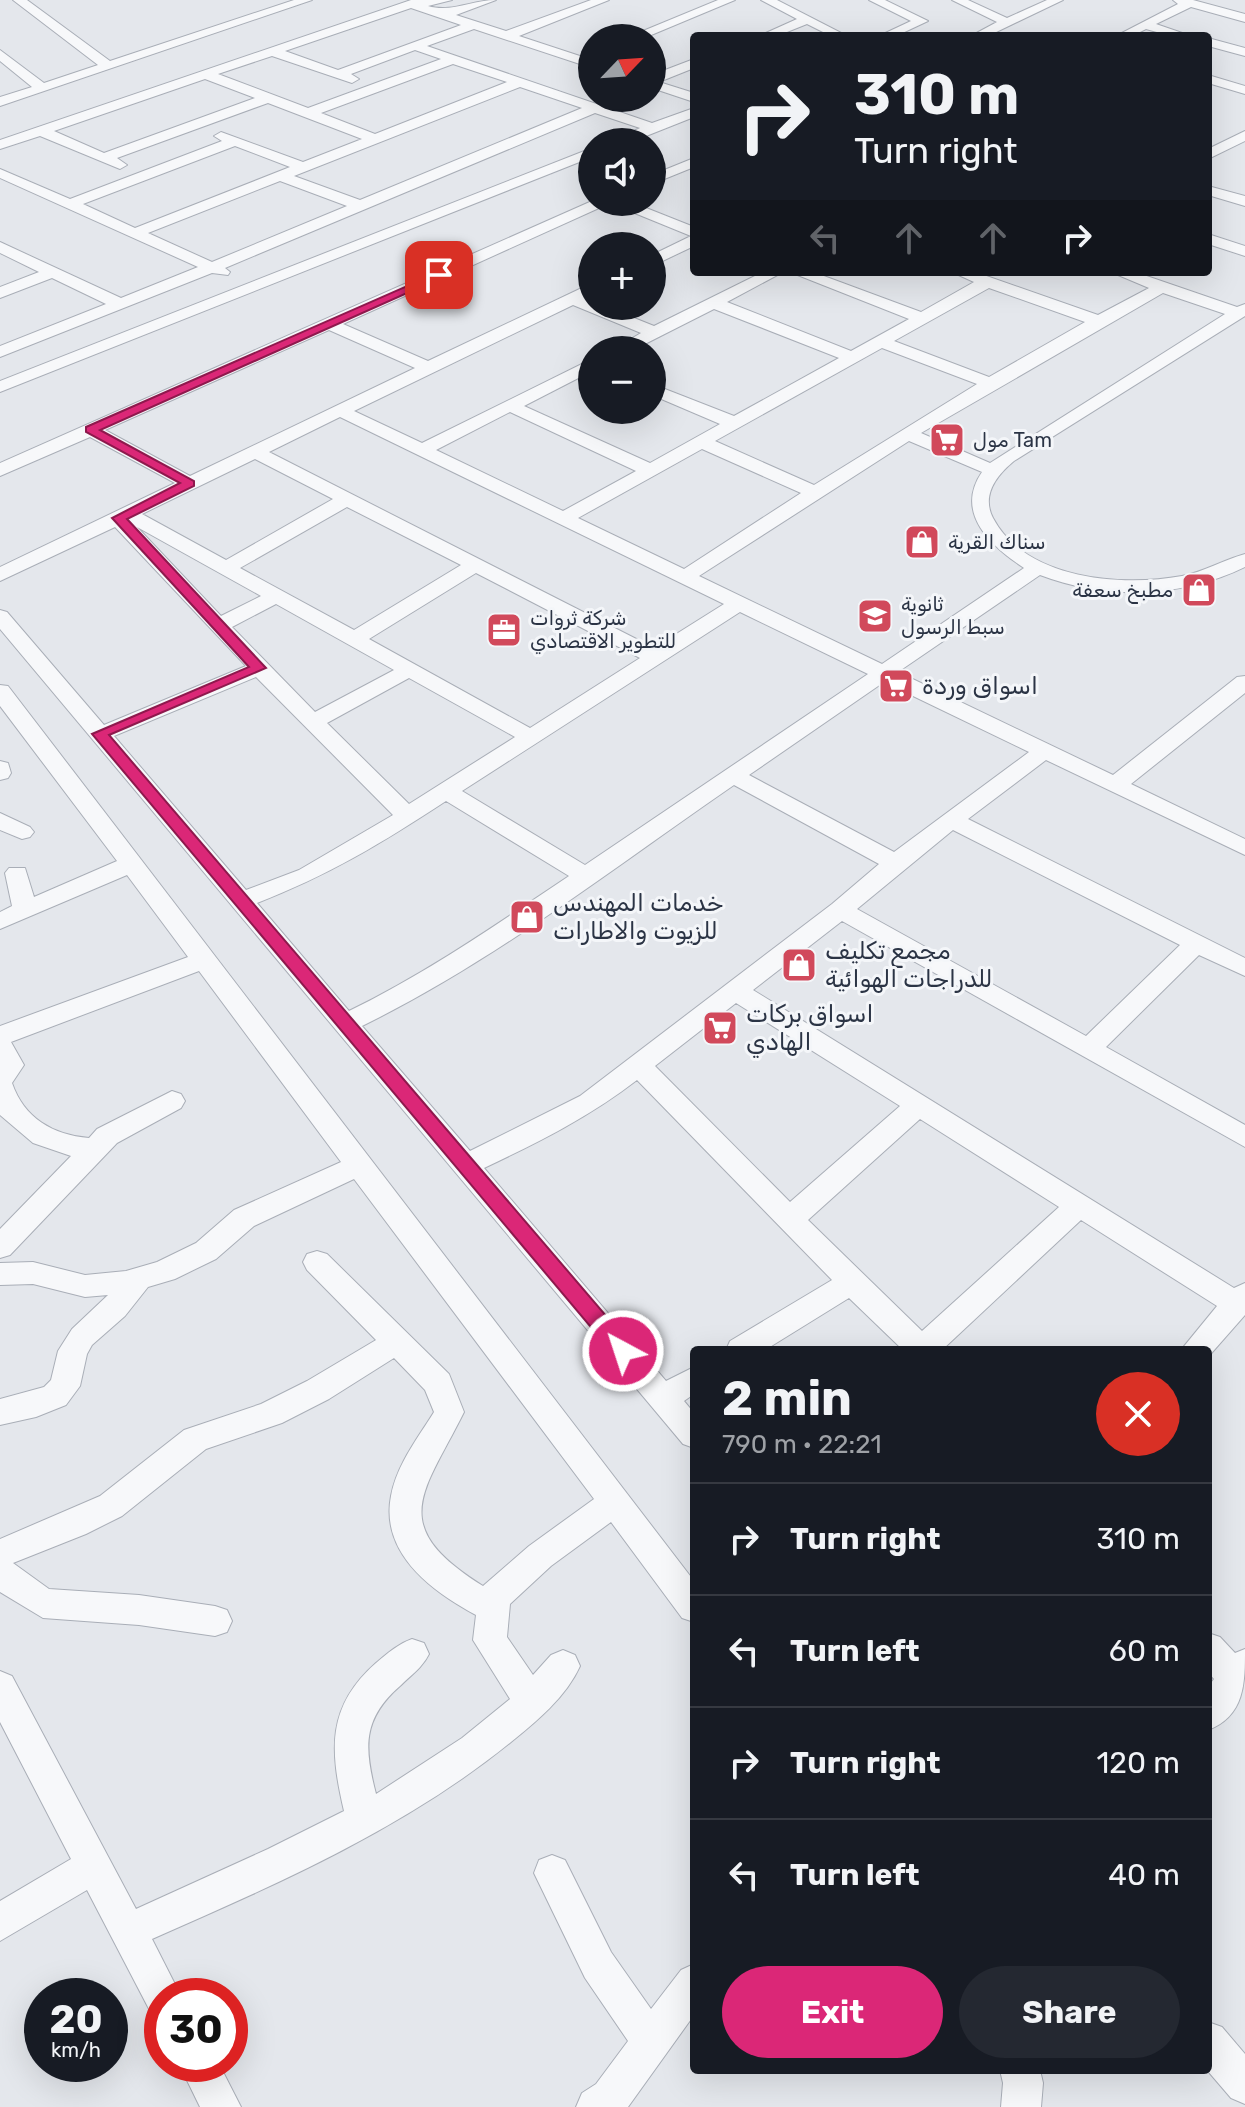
<!DOCTYPE html>
<html lang="en">
<head>
<meta charset="utf-8">
<style>
  :root { --surface:#171b24; --page:#242831; --text:#f1f3f6; --muted:#9ea1a6; --line:#363941; --accent:#db2777 }
  body { margin:0; font-family:Rubik,Cairo,sans-serif; background:var(--page); color:var(--text); height:100vh; display:flex; flex-direction:column; font-size:30px; white-space:nowrap }
  * { box-sizing:border-box; margin:0 }
  p { font-size:26px; color:var(--muted) }
  .icon { flex:none; width:44px; height:44px; fill:none; stroke:currentColor; stroke-width:2; stroke-linecap:round; stroke-linejoin:round }
  .map { position:relative; flex:1; overflow:hidden }
  .sheet { position:absolute; left:690px; top:1346px; width:522px; height:728px; display:flex; flex-direction:column; background:var(--surface); border-radius:8px; box-shadow:0 8px 32px #0002 }
  .sheet>* { flex:none }
  .banner { position:absolute; left:690px; top:32px; width:522px; height:244px; border-radius:8px; box-shadow:0 8px 32px #0002; background:#171b24; color:var(--text); overflow:hidden }
  .needle { width:52px; rotate:65deg }
  .fabs { position:absolute; left:578px; top:24px; display:grid; gap:16px }
  .fabs a { display:grid; place-items:center; width:88px; height:88px; border-radius:50%; background:var(--surface); box-shadow:0 8px 32px #0002; font-size:40px }
  .speed { position:absolute; left:24px; top:1978px; display:flex; gap:16px; font-size:40px; font-weight:700; text-align:center }
  .speed>* { display:grid; place-content:center; width:104px; height:104px; border-radius:50%; background:var(--surface); box-shadow:0 8px 32px #0002; line-height:1 }
  .speed small { font-size:20px; font-weight:400 }
  .speed .limit { border:12px solid #d22; background:#fff; color:#111 }
  .pin { position:absolute; display:grid; place-items:center; width:68px; height:68px; color:#fff; margin:-34px; border-radius:16px; box-shadow:0 4px 12px #0006 }
  .me { position:absolute; width:88px; margin:-44px; rotate:320deg; stroke-linejoin:round; filter:drop-shadow(0 0 6px #0008) }
  .turn { display:flex; align-items:center; gap:28px; height:168px; padding:0 32px; font-size:36px }
  .turn .icon { width:104px; height:104px; stroke-width:2.5 }
  .turn b { display:block; font-size:56px; line-height:68px }
  .lanes { display:flex; align-items:center; height:76px; padding:0 32px; background:#0003; justify-content:center; gap:40px; direction:ltr }
  .lanes .off { opacity:.35 }
  .round { display:grid; place-items:center; flex:none; width:84px; height:84px; border-radius:42px; background:var(--page) }
  .headline { display:flex; align-items:center; justify-content:space-between; height:136px; padding:0 32px }
  h1 { font-size:48px; font-weight:700; line-height:60px }
  .cta { display:flex; gap:16px; margin-top:auto; padding:16px 32px }
  .cta a { flex:1; height:92px; border-radius:48px; background:var(--accent); color:#fff; font-size:32px; font-weight:700; line-height:92px; text-align:center }
  .cta a+a { background:var(--page); color:var(--text) }
  ul { padding:0; list-style:none }
  li { display:flex; align-items:center; gap:24px; height:112px; padding:0 32px; border-top:2px solid var(--line) }
  li div { flex:1 }
  li b { display:block; font-size:30px }
  li em { font-style:normal }
  .map>svg:first-child { display:block }
  .lines { fill:none; stroke-linecap:round; stroke-linejoin:round }
  .minor-casing { stroke:#a9aeb7; stroke-width:2 }
  .minor { fill:#f7f8fa; fill-rule:evenodd }
  .route { fill:#db2777; stroke:#8e194d; stroke-width:2 }
  .labels { text-anchor:middle; stroke-width:6; stroke-linejoin:round; paint-order:stroke }
  .far-poi-label { font-size:20px; fill:#2b3445; stroke:#f4f6f9; text-anchor:start }
  .poi-label { font-size:24px; fill:#2b3445; stroke:#f4f6f9; text-anchor:start }
</style>
</head>
<body>
<div class="map">
<svg width="1245" height="2107" viewBox="0 0 1245 2107">
  <rect width="100%" height="100%" fill="#e4e7ec"/>
  <g class="lines">
    <defs>
      <path id="minor" d="M13,0H27L110,61L294,0H312L0,106V97L32,87L0,61V50L44,83L98,65Z
        M411,0H452L428,6C451,13 472,0 496,0L456,15L506,31L591,0H609L519,36L592,60V68L474,29L427,46L652,123L694,108V117L631,142H611L640,128L595,113L225,268L230,272L228,275L212,273L0,357V346L106,304L52,278L0,298V287L39,272L0,253V242L121,298L198,267L0,178V169L70,199L222,141L214,136L221,132L303,162L362,139L268,103L117,158L127,165L120,169L40,136L0,149V140ZM411,8L461,25L338,70L285,51ZM415,50L441,59L308,108L218,74L272,56L352,83L359,79L351,74ZM453,64L507,82L375,134L321,113ZM205,79L255,98L104,153L54,131ZM520,87L582,108L360,200L294,176ZM235,146L290,167L135,228L83,204ZM280,181L347,206L212,262L148,233Z
        M718,0H735L644,38H626Z
        M761,0H777L847,36H831L807,24L777,36H759L797,19Z
        M869,0H885L928,21L896,36H879L911,21Z
        M952,0H968L1007,18L1047,0H1063L988,36H971L997,22Z
        M1173,0H1193L1245,14V22L1191,7L1156,24L1191,36H1171L1146,29L1132,36H1116L1178,4Z
        M1208,38L1245,48V56L1208,46Z
        M694,59V68L659,82L694,93V102L652,88V75Z
        M1208,75L1245,86V94L1208,83Z
        M1245,131V141L1208,159V149Z
        M592,148V157L0,392V381Z
        M694,158V167L652,184V175Z
        M1208,186L1245,196V206L1208,195Z
        M592,201L631,202L694,227V246L652,266V255L691,236L610,203L343,324L428,361L586,286L592,284V295L586,298L592,301V306H604L654,326L763,272H783L727,302L851,351L909,319L790,272H813L921,312L974,282L952,272H975L1098,315L1149,288L1111,272H1135L1237,307L1245,304V316L1014,461C997,475 981,495 993,518C1026,580 1122,587 1182,576C1204,572 1223,560 1245,554V567C1182,598 1106,600 1040,575L898,672L1113,775L1237,677L1245,676V693L1131,784L1245,839V855L1046,760L968,819L1245,958V976L1199,955L1106,1047L1245,1125V1147L842,921L753,990L1234,1288L1245,1283V1315L1208,1357V1350H1181L1217,1306L1081,1220L942,1350H903L849,1298L765,1350H726L730,1341L832,1280L637,1080C589,1117 539,1142 484,1168L666,1381L694,1367V1394L684,1401L694,1413V1448L683,1444L0,629V610L7,612L104,725L246,666L115,527L0,581V567L175,483L90,437L0,476V463ZM989,288L1085,322L989,377L894,341ZM1163,293L1225,314L990,463L921,433ZM573,305L641,333L612,350H633L714,309L839,358L734,416L652,384V395L720,424L650,463L524,406L592,371V359L422,443L354,411ZM329,330L415,368L190,476L105,430ZM882,348L977,384L814,485L715,441ZM510,412L636,471L563,511L436,450ZM340,417L724,604L654,648L269,452ZM909,441L982,472C954,513 991,546 1024,568L882,664L699,576ZM702,449L801,493L684,569L578,518ZM255,459L333,499L226,560L142,514ZM347,507L461,565L354,630L240,568ZM137,527L261,596L221,616ZM476,573L640,658L530,728L369,639ZM276,604L394,670L315,712L232,627ZM740,612L868,674L585,865L462,791ZM256,677L393,815L299,870L246,890L114,736ZM409,678L515,737L409,804L327,723ZM884,682L1029,752L894,852L749,775ZM734,785L879,864L832,904L580,1096L470,1151L362,1026C495,961 613,868 734,785ZM446,801L569,876C497,924 427,973 349,1011L257,903C329,875 382,843 446,801ZM953,830L1180,945L1086,1036L857,909ZM736,1003L900,1106L790,1202L655,1066ZM920,1119L1059,1207L922,1331L808,1220Z
        M1208,234L1245,246V256L1208,244Z
        M0,685L8,686L694,1581V1622L682,1618L611,1522L551,1566L510,1604L507,1637L533,1675L551,1655L563,1650L575,1655L580,1666C566,1697 536,1722 511,1742C404,1829 277,1884 152,1939L181,1996H162V2015L149,2009L87,1890L0,1941V1901L71,1859L0,1722V1671L12,1676L136,1909L268,1849L344,1811C330,1751 326,1707 376,1663C388,1653 398,1644 412,1639L424,1643L429,1654C422,1668 411,1675 400,1686C362,1719 364,1748 376,1794L462,1738L510,1699L473,1640L476,1615C431,1591 380,1553 391,1496C397,1464 418,1438 434,1412L425,1390L394,1358L329,1399L282,1423L206,1449L122,1516L86,1534L13,1563L49,1589L139,1595L215,1606L227,1610L232,1621L227,1632L215,1636L139,1625L43,1618L0,1592V1539L100,1496L184,1430L261,1404L307,1381L376,1340L307,1270L303,1262L307,1254L317,1251L327,1254L449,1374L464,1412C424,1493 385,1525 483,1586L529,1546L594,1499L354,1179L254,1226L216,1259L175,1279L148,1287L125,1316L92,1345L87,1354L80,1386L66,1405L36,1417L0,1425V1399L44,1387L51,1380L58,1351L72,1329L108,1295L85,1297L33,1284L0,1285V1263L33,1262L85,1275L126,1271L157,1262L196,1243L234,1210L341,1162L199,971L11,1042L24,1065L12,1083C24,1118 53,1135 89,1138L97,1129L172,1091L181,1094L185,1101L181,1108L117,1143L10,1255L0,1258V1229L71,1156L33,1143L0,1115V1026L188,957L127,875L0,929V912L12,906L5,873L9,868H25L34,897L117,861L0,706Z
        M0,761L8,763L11,773L8,778L0,780Z
        M0,813L30,827L34,832L30,837L22,839L0,830Z
        M1208,1633L1220,1637L1235,1653L1245,1649C1245,1683 1245,1716 1208,1730V1687L1214,1679L1208,1672Z
        M552,1855L565,1860L611,1952L651,2009L681,1970L694,1964V2015L628,2107H576L582,2093L596,2084L628,2041L585,1978L534,1873L539,1860Z
        M1208,2022L1222,2027L1245,2054V2104L1231,2098L1207,2070Z
        M179,2064H219L241,2107H200Z
        M1000,2070H1040L1043,2083L1041,2107H1001L1003,2083Z"/>
    </defs>
    <use href="#minor" class="minor-casing"/>
    <use href="#minor" class="minor"/>
  </g>
  <path class="route" d="M439,272L444,275L443,277L100,430L194,481V486L127,519L266,668L109,735L631,1345L634,1351L631,1357L623,1360L616,1357L92,734L249,667L112,518L180,483L86,432V427Z"/>
  <defs>
    <symbol id="supermarket-square" viewBox="-11 -11 22 22"><rect x="-9" y="-9" width="18" height="18" rx="4" fill="#d1495b" stroke="#f4f6f9"/><path d="M-6-5.5h2.5l.6 2H6L4.5 2H-2.5L-4.4-4H-6ZM-1.5 3.2a1.3 1.3 0 1 0 .1 0ZM3 3.2a1.3 1.3 0 1 0 .1 0Z" fill="#fff"/></symbol>
    <symbol id="shop-square" viewBox="-11 -11 22 22"><rect x="-9" y="-9" width="18" height="18" rx="4" fill="#d1495b" stroke="#f4f6f9"/><path d="M-5-2.5h2.3a2.7 3.5 0 0 1 5.4 0H5L5.5 6h-11ZM-1.5-2.5h3a1.5 2.3 0 0 0-3 0Z" fill="#fff"/></symbol>
    <symbol id="school-square" viewBox="-11 -11 22 22"><rect x="-9" y="-9" width="18" height="18" rx="4" fill="#d1495b" stroke="#f4f6f9"/><path d="M0-5L7-2L0 1L-7-2ZM-4 1L0 2.5L4 1V4Q0 6-4 4Z" fill="#fff"/></symbol>
    <symbol id="office-square" viewBox="-11 -11 22 22"><rect x="-9" y="-9" width="18" height="18" rx="4" fill="#d1495b" stroke="#f4f6f9"/><path d="M-6-3h4V-5.5h4V-3h4V5H-6ZM-1-4.5V-3h2v-1.5ZM-6 0V1H6V0Z" fill="#fff"/></symbol>
  </defs>
  <g fill-rule="evenodd">
    <use href="#supermarket-square" x="927" y="420" width="40" height="40"/>
    <use href="#shop-square" x="902" y="522" width="40" height="40"/>
    <use href="#shop-square" x="1179" y="570" width="40" height="40"/>
    <use href="#school-square" x="855" y="596" width="40" height="40"/>
    <use href="#office-square" x="484" y="610" width="40" height="40"/>
    <use href="#supermarket-square" x="876" y="666" width="40" height="40"/>
    <use href="#shop-square" x="507" y="897" width="40" height="40"/>
    <use href="#shop-square" x="779" y="945" width="40" height="40"/>
    <use href="#supermarket-square" x="700" y="1008" width="40" height="40"/>
  </g>
  <g class="labels">
    <g class="far-poi-label">
      <text x="973" y="447">مول Tam</text>
      <text x="948" y="549">سناك القرية</text>
      <text x="1173" y="597" text-anchor="end">مطبخ سعفة</text>
      <text x="901" y="611">ثانوية<tspan x="901" dy="23">سبط الرسول</tspan></text>
      <text x="530" y="625">شركة ثروات<tspan x="530" dy="23">للتطوير الاقتصادي</tspan></text>
    </g>
    <g class="poi-label">
      <text x="922" y="694">اسواق وردة</text>
      <text x="553" y="911">خدمات المهندس<tspan x="553" dy="28">للزيوت والاطارات</tspan></text>
      <text x="825" y="959">مجمع تكليف<tspan x="825" dy="28">للدراجات الهوائية</tspan></text>
      <text x="746" y="1022">اسواق بركات<tspan x="746" dy="28">الهادي</tspan></text>
    </g>
  </g>
</svg>
<div class="fabs">
<a><svg class="needle" viewBox="-14 -14 28 28"><path d="M0-13l5 13h-10z" fill="#e53935"/><path d="M0 13l5-13h-10z" fill="#9ea1a6"/></svg></a>
<a><svg class="icon" aria-label="sound" viewBox="0 0 24 24"><path d="M4 9h4l5-4v14l-5-4H4zM17 9q2 3 0 6"/></svg></a>
<a>+</a>
<a>−</a>
</div>
<div class="speed"><div>20<small>km/h</small></div><div class="limit">30</div></div>
<div class="pin" style="left:439px;top:275px;background:#d93025"><svg class="icon" aria-label="arrive" viewBox="0 0 24 24"><path d="M6 21V4h12l-3 4 3 4H6"/></svg></div>
<svg class="me" style="left:623px;top:1351px" viewBox="-20 -20 40 40"><circle r="17" fill="#db2777" stroke="#fff" stroke-width="3"/><path d="M0-11L8 9 0 5-8 9z" fill="#fff"/></svg>
<div class="banner">
<div class="turn"><svg class="icon" aria-label="right" viewBox="0 0 24 24"><path d="M7 20v-9h11M14 6l5 5-5 5"/></svg><div><b>310 m</b>Turn right</div></div>
<div class="lanes"><svg class="icon off" aria-label="left" viewBox="0 0 24 24"><path d="M17 20v-9H6M10 6l-5 5 5 5"/></svg><svg class="icon off" aria-label="ahead" viewBox="0 0 24 24"><path d="M12 20V5M6 11l6-6 6 6"/></svg><svg class="icon off" aria-label="ahead" viewBox="0 0 24 24"><path d="M12 20V5M6 11l6-6 6 6"/></svg><svg class="icon" aria-label="right" viewBox="0 0 24 24"><path d="M7 20v-9h11M14 6l5 5-5 5"/></svg></div>
</div>
<section class="sheet">
<div class="headline"><div><h1>2 min</h1><p>790 m · 22:21</p></div><a class="round" style="background:#d93025;color:#fff"><svg class="icon" aria-label="close" viewBox="0 0 24 24"><path d="M6 6l12 12M18 6L6 18"/></svg></a></div>
<ul>
<li><svg class="icon" aria-label="right" viewBox="0 0 24 24"><path d="M7 20v-9h11M14 6l5 5-5 5"/></svg><div><b>Turn right</b></div><em>310 m</em></li>
<li><svg class="icon" aria-label="left" viewBox="0 0 24 24"><path d="M17 20v-9H6M10 6l-5 5 5 5"/></svg><div><b>Turn left</b></div><em>60 m</em></li>
<li><svg class="icon" aria-label="right" viewBox="0 0 24 24"><path d="M7 20v-9h11M14 6l5 5-5 5"/></svg><div><b>Turn right</b></div><em>120 m</em></li>
<li><svg class="icon" aria-label="left" viewBox="0 0 24 24"><path d="M17 20v-9H6M10 6l-5 5 5 5"/></svg><div><b>Turn left</b></div><em>40 m</em></li>
</ul>
<div class="cta"><a>Exit</a><a>Share</a></div>
</section>
</div>
</body>
</html>
